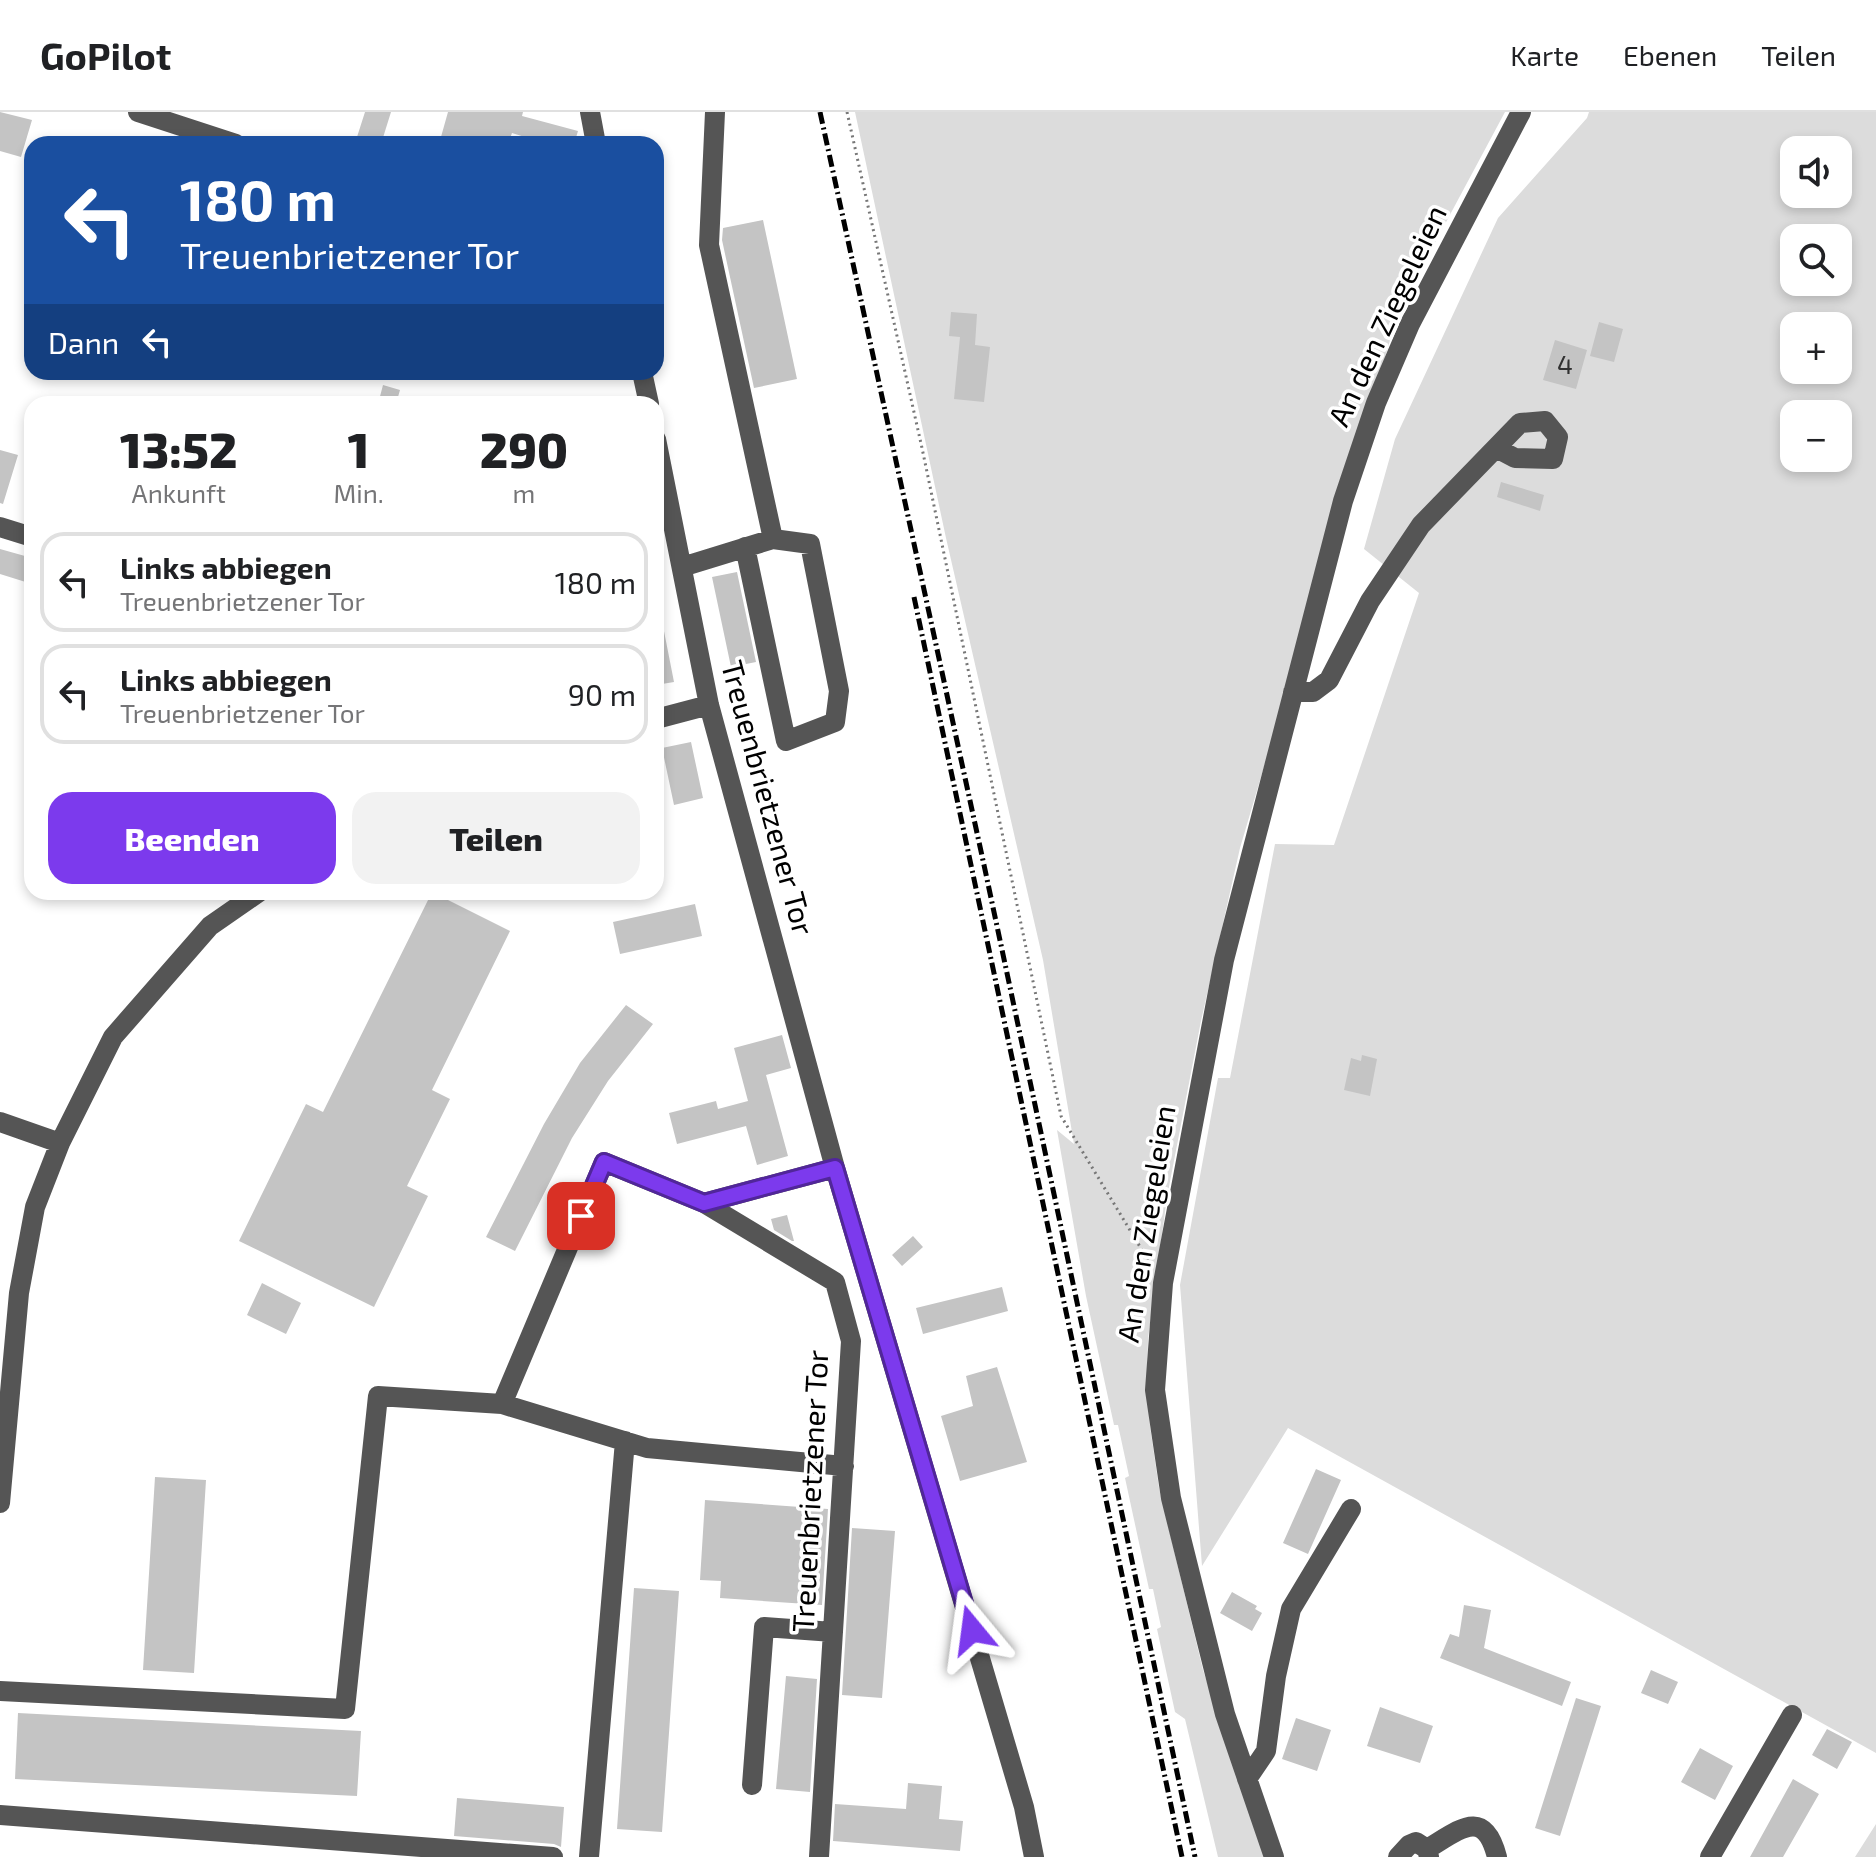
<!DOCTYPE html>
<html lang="de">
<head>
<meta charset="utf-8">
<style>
  :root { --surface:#fff; --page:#f2f2f2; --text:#202124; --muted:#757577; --line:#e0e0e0; --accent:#7c3aed }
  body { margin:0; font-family:"Exo 2",sans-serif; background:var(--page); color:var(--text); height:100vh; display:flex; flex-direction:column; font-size:30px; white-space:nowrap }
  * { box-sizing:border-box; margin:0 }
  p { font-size:26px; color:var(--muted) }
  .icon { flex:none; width:44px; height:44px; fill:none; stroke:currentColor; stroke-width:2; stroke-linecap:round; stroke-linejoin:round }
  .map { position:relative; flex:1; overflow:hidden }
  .side { position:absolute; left:24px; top:284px; width:640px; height:504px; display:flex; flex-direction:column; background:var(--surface); border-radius:24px; box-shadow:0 4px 12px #0003 }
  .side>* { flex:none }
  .hud { position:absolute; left:24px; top:24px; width:640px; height:244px; border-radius:24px; box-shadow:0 4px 12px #0003; background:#1a4fa0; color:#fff; overflow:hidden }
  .buttons { position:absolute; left:1780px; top:24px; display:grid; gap:16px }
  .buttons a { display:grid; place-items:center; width:72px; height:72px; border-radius:16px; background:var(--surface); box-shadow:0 4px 12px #0003; font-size:40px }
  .pin { position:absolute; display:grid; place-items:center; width:68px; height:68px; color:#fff; margin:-34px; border-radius:16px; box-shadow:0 4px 12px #0006 }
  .me { position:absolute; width:88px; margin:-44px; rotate:344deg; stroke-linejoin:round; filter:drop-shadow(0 0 6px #0008) }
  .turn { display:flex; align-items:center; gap:28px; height:168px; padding:0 24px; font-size:36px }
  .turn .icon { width:104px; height:104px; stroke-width:2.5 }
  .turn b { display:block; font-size:56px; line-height:68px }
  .then { display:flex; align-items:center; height:76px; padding:0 24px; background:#0003; gap:16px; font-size:30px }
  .eta { display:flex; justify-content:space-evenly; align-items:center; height:136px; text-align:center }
  .eta b { font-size:48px; font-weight:800; line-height:56px }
  .button { display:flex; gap:16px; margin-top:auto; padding:16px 24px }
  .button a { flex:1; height:92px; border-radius:24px; background:var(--accent); color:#fff; font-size:32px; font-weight:800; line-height:92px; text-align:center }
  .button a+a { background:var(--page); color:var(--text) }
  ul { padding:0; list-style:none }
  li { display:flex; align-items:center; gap:24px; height:100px; margin:0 16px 12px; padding:0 8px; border:4px solid var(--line); border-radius:24px }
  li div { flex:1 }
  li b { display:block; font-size:30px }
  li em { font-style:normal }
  header { display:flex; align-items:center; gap:48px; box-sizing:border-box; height:112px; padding:0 40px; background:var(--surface); border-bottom:2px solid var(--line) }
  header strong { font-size:38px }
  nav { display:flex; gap:44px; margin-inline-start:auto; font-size:28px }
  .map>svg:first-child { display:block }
  .green { fill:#dcdcdc; fill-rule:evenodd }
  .building { fill:#c4c4c4 }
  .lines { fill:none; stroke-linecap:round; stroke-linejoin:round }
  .path { stroke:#777; stroke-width:3; stroke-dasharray:2 4; stroke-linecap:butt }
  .minor { stroke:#555; stroke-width:20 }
  .rail { stroke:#000; stroke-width:5; stroke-dasharray:12 4 2 4; stroke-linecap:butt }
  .route-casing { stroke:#51269a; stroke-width:20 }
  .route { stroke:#7c3aed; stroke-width:14 }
  .labels { text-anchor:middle; stroke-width:7; stroke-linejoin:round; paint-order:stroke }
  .number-label { font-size:26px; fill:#313131 }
  .street-label { font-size:30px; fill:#000; stroke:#fff }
</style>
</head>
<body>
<header>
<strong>GoPilot</strong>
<nav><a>Karte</a><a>Ebenen</a><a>Teilen</a></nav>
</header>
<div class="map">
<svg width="1876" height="1745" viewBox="0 0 1876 1745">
  <rect width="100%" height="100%" fill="#fff"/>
  <path class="green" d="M855,0H1505L1399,198L1240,736L1201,909L1167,1085L1148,1227L1147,1261L1150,1314L1159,1376L1203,1558L1265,1745H1218L1185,1607L1175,1600L1157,1517L1161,1515L1153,1477H1149L1125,1366L1129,1364L1118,1313H1114L1086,1184L1057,1018L1074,1032L1043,848L946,426Z
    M1589,0H1876V1641L1288,1316L1202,1454L1180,1173L1218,966H1230L1275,732L1334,733L1419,481L1364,437L1395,327L1498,106L1587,6ZM1794,38H1838V82H1794ZM1794,126H1838V170H1794ZM1794,214H1838V258H1794ZM1794,302H1838V346H1794Z
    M1876,1712V1745H1854H1855Z"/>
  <path class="building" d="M0,0L32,8L21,45L0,39Z
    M365,0H391L381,32L357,25Z
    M448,0H523L522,4L578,19L574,32H547L512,21L508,32H439Z
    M763,108L797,267L754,276L722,128L723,116Z
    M951,200L977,202L975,233L990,235L984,290L954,287L960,225L949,224Z
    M1599,210L1623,217L1614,250L1590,244Z
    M1555,228L1587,238L1576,277L1543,268Z
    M383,273L400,278L396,292H378Z
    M0,338L18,343L3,392L0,391Z
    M1501,370L1544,383L1540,399L1497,385Z
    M0,437L32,446V472L0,462Z
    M737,460L756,550L731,555L712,465Z
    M663,514L674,570L656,573V515Z
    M691,630L703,686L674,693L662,636Z
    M432,780L510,819L432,978L450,987L407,1074L428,1084L374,1195L239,1129L306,992L323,1000Z
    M695,792L702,824L620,842L613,810Z
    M626,893L653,912L608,969L572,1026L515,1139L486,1125L544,1012L580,951Z
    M782,923L791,956L766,963L788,1044L757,1053L746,1014L677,1032L669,1001L716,989L718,997L748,989L734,936Z
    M1362,943L1377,947L1370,984L1344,978L1351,946L1361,949Z
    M787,1103L794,1129H792L774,1118L771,1107Z
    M913,1124L923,1135L902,1154L892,1143Z
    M262,1171L301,1191L286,1222L247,1203Z
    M1002,1175L1008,1199L923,1222L916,1196Z
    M997,1255L1027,1350L960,1369L941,1304L973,1294L966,1264Z
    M1316,1357L1341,1368L1308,1442L1283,1431Z
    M155,1365L206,1368L194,1561L143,1558Z
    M705,1388L828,1397L822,1493L720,1486L721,1469L700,1468Z
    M852,1416L895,1419L882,1586L842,1583Z
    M634,1476L679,1479L662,1720L617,1717Z
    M1232,1480L1257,1494L1255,1497L1262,1501L1252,1519L1220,1501Z
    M1464,1493L1491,1498L1484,1536L1571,1570L1562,1594L1440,1546L1450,1522L1459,1525Z
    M1651,1558L1678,1570L1668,1592L1641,1581Z
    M786,1564L817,1567L810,1680L776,1677Z
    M1576,1586L1601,1594L1560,1724L1535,1716Z
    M1380,1595L1433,1614L1420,1651L1367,1634Z
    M18,1601L361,1619L357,1684L15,1667Z
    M1296,1606L1331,1618L1317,1659L1282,1647Z
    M1827,1617L1852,1630L1837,1657L1812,1643Z
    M1700,1636L1733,1654L1715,1688L1681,1670Z
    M1793,1667L1819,1682L1783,1745H1750Z
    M908,1671L942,1674L939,1707L963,1709L960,1739L833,1729L835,1692L906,1697Z
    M457,1686L564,1695L561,1735L554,1732L454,1724Z"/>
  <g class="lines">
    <path class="path" d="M847,0L922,336L1061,1004L1148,1148"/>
    <path class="minor" d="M138,0L236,32
      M590,0L596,32
      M642,260L649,292
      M656,327L709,593L835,1056L1024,1695L1034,1745
      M0,415L32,425
      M745,435L786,629L835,610L839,579L810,432L773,427
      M682,455L773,427L709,133L715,0
      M1293,580H1313L1329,568L1370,489L1421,413L1520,311L1545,309L1558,325L1553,347L1515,346L1496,336
      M656,607L709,593
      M0,1010L60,1031
      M704,1091L835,1056
      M502,1292L604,1050L704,1091L835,1170L851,1229L819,1745
      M0,1391L19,1181L35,1095L60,1031L113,925L210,814L259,780
      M0,1579L345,1597L378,1284L502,1292L647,1336L844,1354
      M1247,1667L1266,1639L1276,1564L1291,1497L1351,1397
      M752,1673L764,1515L833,1520
      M0,1703L553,1745
      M1427,1737C1459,1718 1484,1694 1497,1745
      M589,1745L625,1329
      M1274,1745L1225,1602L1171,1386L1155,1278L1163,1171L1224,848L1343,389L1376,291L1410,212L1521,0
      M1398,1745L1409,1733L1416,1730L1427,1737L1429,1745
      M1710,1745L1792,1603"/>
    <path class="rail" d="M820,0L984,753L1195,1745
      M914,485L1182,1745"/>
  </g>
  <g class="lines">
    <defs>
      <path id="route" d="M581,1104L604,1050L704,1091L835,1056L972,1518"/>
    </defs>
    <use href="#route" class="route-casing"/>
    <use href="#route" class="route"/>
  </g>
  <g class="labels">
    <g class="number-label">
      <text x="1565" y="262">4</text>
    </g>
    <g class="street-label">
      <text transform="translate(1388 204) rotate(-65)" y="10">An den Ziegeleien</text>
      <text transform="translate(767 686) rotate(75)" y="10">Treuenbrietzener Tor</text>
      <text transform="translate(1147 1112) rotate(-81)" y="10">An den Ziegeleien</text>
      <text transform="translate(811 1379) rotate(-87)" y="10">Treuenbrietzener Tor</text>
    </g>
  </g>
</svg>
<div class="buttons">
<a><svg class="icon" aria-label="sound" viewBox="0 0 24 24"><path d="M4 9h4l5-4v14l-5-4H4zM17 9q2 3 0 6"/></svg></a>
<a><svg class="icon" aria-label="search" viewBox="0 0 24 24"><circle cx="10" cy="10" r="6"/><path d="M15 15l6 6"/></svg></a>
<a>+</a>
<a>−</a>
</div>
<div class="pin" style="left:581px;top:1104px;background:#d93025"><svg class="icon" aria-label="arrive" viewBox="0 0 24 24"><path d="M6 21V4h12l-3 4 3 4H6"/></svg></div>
<svg class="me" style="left:972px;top:1518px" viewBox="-20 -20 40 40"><path d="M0-17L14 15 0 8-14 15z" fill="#7c3aed" stroke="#fff" stroke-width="4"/></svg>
<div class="hud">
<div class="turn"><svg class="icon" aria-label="left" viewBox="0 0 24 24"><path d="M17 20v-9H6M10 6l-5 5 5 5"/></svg><div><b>180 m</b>Treuenbrietzener Tor</div></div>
<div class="then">Dann<svg class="icon" aria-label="left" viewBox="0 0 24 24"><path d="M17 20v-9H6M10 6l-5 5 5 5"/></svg></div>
</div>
<section class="side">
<div class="eta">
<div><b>13:52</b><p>Ankunft</p></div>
<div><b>1</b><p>Min.</p></div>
<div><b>290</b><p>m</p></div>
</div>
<ul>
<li><svg class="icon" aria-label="left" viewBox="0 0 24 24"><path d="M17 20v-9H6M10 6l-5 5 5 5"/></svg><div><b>Links abbiegen</b><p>Treuenbrietzener Tor</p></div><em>180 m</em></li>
<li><svg class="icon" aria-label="left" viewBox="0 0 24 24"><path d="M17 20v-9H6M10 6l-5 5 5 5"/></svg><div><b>Links abbiegen</b><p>Treuenbrietzener Tor</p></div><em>90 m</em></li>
</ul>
<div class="button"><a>Beenden</a><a>Teilen</a></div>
</section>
</div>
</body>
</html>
